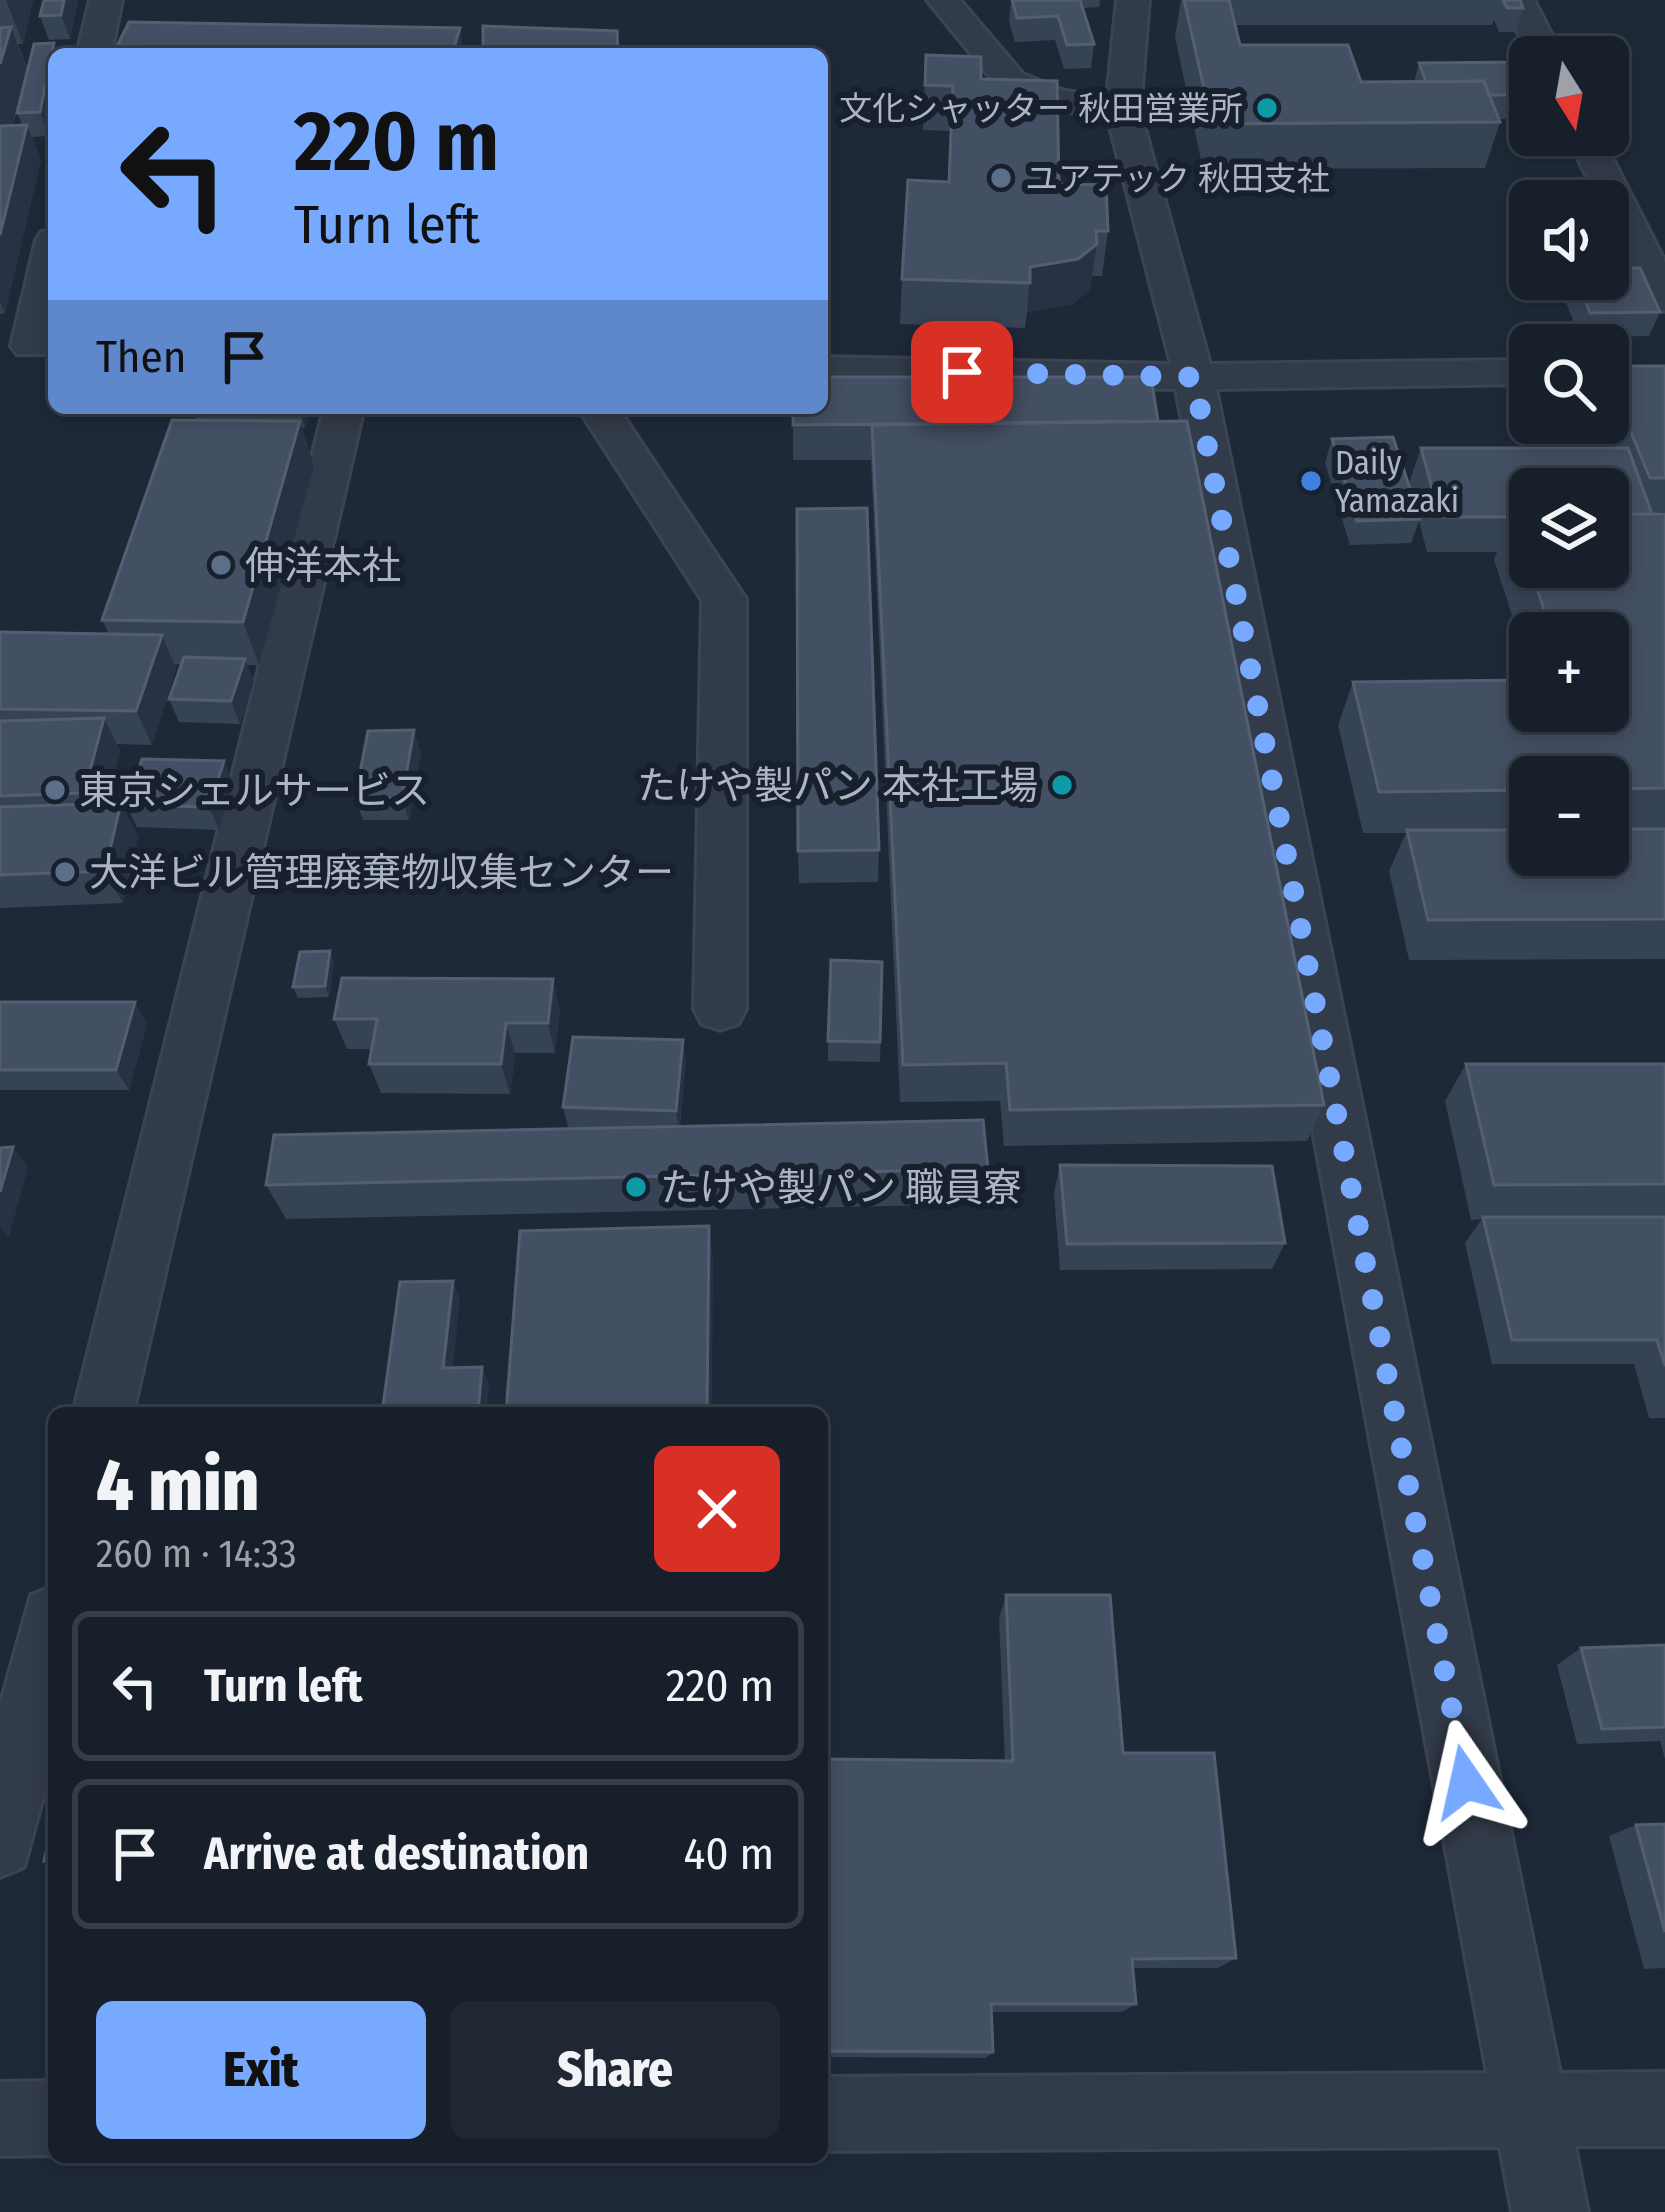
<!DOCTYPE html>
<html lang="en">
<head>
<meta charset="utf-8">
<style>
  :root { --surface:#161f2a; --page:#1f2732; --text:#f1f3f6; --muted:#9ea2a8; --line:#353d47; --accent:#77a9ff }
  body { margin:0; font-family:"Fira Sans Condensed","Noto Sans JP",sans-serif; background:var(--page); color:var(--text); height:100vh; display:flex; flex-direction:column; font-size:45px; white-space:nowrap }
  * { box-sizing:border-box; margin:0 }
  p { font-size:39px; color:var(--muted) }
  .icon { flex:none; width:66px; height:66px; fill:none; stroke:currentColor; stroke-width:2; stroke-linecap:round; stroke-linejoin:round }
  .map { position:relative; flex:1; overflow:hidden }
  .panel { position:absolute; left:48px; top:1407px; width:780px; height:756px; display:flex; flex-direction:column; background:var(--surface); border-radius:18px; box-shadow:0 6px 18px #0003,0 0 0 3px var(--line) }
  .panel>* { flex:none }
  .banner { position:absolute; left:48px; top:48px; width:780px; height:366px; border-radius:18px; box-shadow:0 6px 18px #0003,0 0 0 3px var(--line); background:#77a9ff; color:#111; overflow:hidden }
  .needle { width:78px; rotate:169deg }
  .buttons { position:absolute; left:1509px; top:36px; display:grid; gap:24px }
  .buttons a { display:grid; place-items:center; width:120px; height:120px; border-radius:18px; background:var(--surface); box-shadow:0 6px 18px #0003,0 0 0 3px var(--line); font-size:60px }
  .pin { position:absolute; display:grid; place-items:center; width:102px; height:102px; color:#fff; margin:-51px; border-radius:24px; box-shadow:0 6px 18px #0006 }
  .me { position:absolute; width:132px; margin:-66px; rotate:349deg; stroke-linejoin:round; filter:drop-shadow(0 0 9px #0008) }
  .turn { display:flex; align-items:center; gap:42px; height:252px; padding:0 48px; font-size:54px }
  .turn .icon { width:156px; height:156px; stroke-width:2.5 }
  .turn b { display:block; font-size:84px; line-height:102px }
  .then { display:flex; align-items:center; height:114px; padding:0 48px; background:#0003; gap:24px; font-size:45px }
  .round { display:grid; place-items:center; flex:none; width:126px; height:126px; border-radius:18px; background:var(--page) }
  .overview { display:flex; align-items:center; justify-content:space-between; height:204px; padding:0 48px }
  h1 { font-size:72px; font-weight:800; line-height:90px }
  .action { display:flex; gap:24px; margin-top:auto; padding:24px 48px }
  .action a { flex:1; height:138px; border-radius:18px; background:var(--accent); color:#111; font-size:48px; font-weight:800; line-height:138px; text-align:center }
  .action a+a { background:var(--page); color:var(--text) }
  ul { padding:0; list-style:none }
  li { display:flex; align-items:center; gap:36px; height:150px; margin:0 24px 18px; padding:0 24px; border:6px solid var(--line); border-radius:18px }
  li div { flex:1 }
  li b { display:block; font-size:45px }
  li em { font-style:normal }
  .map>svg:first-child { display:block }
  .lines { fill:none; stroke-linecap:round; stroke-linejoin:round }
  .minor-casing { stroke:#3b4452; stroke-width:6 }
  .minor { fill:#323b49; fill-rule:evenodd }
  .wall { fill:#364355; fill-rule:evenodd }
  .shaded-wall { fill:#273345 }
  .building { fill:#434f62; stroke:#535f71; stroke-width:3 }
  .route { stroke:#77a9ff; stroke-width:21; stroke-dasharray:0 37.8 }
  .culture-dot { fill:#0f9aa8; stroke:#18202d; stroke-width:4.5 }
  .service-dot { fill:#5c6f8a; stroke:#18202d; stroke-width:4.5 }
  .shop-dot { fill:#3f7fe0; stroke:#18202d; stroke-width:4.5 }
  .labels { text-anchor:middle; stroke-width:12; stroke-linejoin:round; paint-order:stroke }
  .far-poi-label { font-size:33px; fill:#acb5c6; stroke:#18202d; text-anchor:start }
  .poi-label { font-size:39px; fill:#acb5c6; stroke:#18202d; text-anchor:start }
</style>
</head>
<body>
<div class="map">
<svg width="1665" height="2212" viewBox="0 0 1665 2212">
  <rect width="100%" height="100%" fill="#1e2938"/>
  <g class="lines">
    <defs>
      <path id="minor" d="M90,0H122L111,54H77Z
        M927,0H960L1023,74L1061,90L1107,98L1117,0H1149L1140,111L1210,364L1530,360V384L1216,389L1560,2073L1665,2072V2146H1575L1588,2212H1512L1500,2147L822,2151V2077L1487,2073L1176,389L822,381V357L1171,364L1108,119L1041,106L999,88Z
        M1502,0H1534L1563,57L1530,58Z
        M1567,135H1601L1665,262V311L1652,308L1646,300L1608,221V201H1598Z
        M54,229V329L45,354H17L11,346L36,240L41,232Z
        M324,408H364L133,1413H73Z
        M578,408H618L746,599V1009L738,1024L720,1030L702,1024L694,1009L702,600Z
        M54,1586V1757L24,1867L0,1877V1706L31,1595Z
        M54,2081V2155L0,2156V2082Z"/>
    </defs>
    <use href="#minor" class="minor-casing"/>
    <use href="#minor" class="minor"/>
  </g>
  <path class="wall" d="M0,0H33L23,44H18L28,70L54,54V112L49,136L32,137L41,160L5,313L0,314ZM21,97L17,113L22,125L13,126Z
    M44,0H78L70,39L49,40L40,16Z
    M1011,0H1100L1099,7L1083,8L1094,44L1091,68L1064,69L1055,40L1015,42L1009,22Z
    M1181,0H1229L1240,45L1361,82H1414L1419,63L1530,62V119H1498L1500,122L1485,168L1203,169L1175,37Z
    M1230,0H1520L1523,8L1516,32H1499L1494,19L1492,25H1236Z
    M117,46L464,54H120Z
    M926,55L981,79L1059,184L1108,231L1102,276H1092L1090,289L1073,304L1027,312L1025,328L900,324L902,279L948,182L950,131L923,130Z
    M1568,279H1608L1660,312L1649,336L1580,337L1562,293Z
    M1608,366H1665V512L1652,513L1665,514V959L1409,960L1389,871L1406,833H1363L1338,725L1353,682L1608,711V633H1530V670L1494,560L1497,552H1427L1419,521L1411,543L1350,545L1325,463L1332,439L1409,483L1421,448H1607L1597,423H1608ZM1530,777H1608V855H1530Z
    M192,408H313L305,428H302L314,466L259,665H247L254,682L240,724L179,722L169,699L181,665L175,664L176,669L152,745L117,744L120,751L107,804L138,836L123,903L0,908V632L109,634L102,620L196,420Z
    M793,408L1158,421L1324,1105L1307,1141L1004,1146L1000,1101L900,1102L871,460H793Z
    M421,753L409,820H363L355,798Z
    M224,761L233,784L219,830L137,827L126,805Z
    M879,850L878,882L799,883L798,851Z
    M334,962L329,997L298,998L293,987Z
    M882,962L880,1062L828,1061V1041Z
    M0,1002L147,1023L129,1090H0Z
    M560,1010L555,1053H515L510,1094L381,1093L369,1064L372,1049H347L334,1019Z
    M686,1060L680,1126L988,1169L983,1204L286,1219L266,1185L607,1128L568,1127L563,1107Z
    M1466,1064H1665V1418H1649L1634,1364H1492L1465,1243L1482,1219L1471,1220L1445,1101Z
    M1060,1165L1285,1243L1272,1269L1060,1270L1054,1193Z
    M1006,1595L1123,1753L1236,1958L1218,1968H1133L1136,2004L1122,2012H992L993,2052L986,2058L822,2057V1759L1005,1761L999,1618Z
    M1665,1645V1759L1660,1741L1577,1744L1557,1665L1581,1648Z
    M1665,1824V1968L1644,1969L1609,1836L1636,1825Z"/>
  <path class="shaded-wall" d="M6,0H33L23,44Z
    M64,0H78L70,39L61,15Z
    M11,27L28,72L7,146L0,128V64Z
    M460,28L464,54H452Z
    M54,43L58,54H54V112L49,136L40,112Z
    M27,125L41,160L5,313L0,302V235Z
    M1097,244L1090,289L1073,304L1027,312L1030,267Z
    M299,408H313L305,428Z
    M300,421L314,466L259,665L243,622Z
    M162,635L176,669L152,745L136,711Z
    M245,659L254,682L240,724L231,701Z
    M104,718L120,751L102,826L84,793Z
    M414,730L421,753L409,820L402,798Z
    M224,761L233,784L219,830L209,807Z
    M121,803L138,836L123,903L105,871Z
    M330,951L334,962L329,997L325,986Z
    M553,979L560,1010L555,1053L548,1023Z
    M135,1002L147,1023L129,1090L116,1070Z
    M506,1023L515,1053L510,1094L501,1064Z
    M683,1040L686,1060L679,1130L676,1111Z
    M13,1147L28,1167L9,1237L0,1227V1192Z
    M709,1226L713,1259L712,1413H707Z
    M453,1281L460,1299L451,1384L443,1368Z
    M482,1367L489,1384L487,1413H478Z"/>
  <path class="building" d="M44,0H64L61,15L40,16Z
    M1012,0H1080L1094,44L1067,45L1058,16L1017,18Z
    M1184,0H1229L1240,45H1348L1361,82L1484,81L1500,122L1212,124Z
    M1503,0H1520L1523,8H1507Z
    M129,22L460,28L452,54H202L205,47L117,46Z
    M483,26L617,31L618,54H483Z
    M11,27L0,64V28Z
    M54,43L40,112L17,113L34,44Z
    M926,55L981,57V79L1057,81L1059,184L1106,185L1108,231H1096L1097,244L1078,259L1030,267V283L902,279L908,180L949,182L953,86L925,85Z
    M1530,62V95H1489L1484,81L1426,82L1419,63Z
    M27,125L0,235V126Z
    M1608,268H1640L1660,312L1590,313L1576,279H1608Z
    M1608,366H1665V478H1650L1608,377Z
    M822,377H1151L1158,421L793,425V408H822Z
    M172,420L300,421L243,622L102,620Z
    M1187,421L1324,1105L1010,1110L1006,1063L903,1065L872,425Z
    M1393,437L1420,519L1357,521L1332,439Z
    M1421,448H1628L1652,514H1608V489H1530V515H1512L1513,517H1440Z
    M867,508L879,850L798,851L797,509Z
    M1608,514H1665V788L1608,789V777H1530V790L1379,792L1353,682L1530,680V711H1608V633H1552L1512,515H1530V567H1608Z
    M0,632L162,635L136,711L0,709Z
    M184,657L245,659L231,701L169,699Z
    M104,718L84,793L0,796V721Z
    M414,730L402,798H355L368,731Z
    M142,759L224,761L209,807L126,805Z
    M121,803L105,871L0,875V807Z
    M1608,829H1665V919L1428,920L1407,830H1530V855H1608Z
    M330,951L325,986L293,987L300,952Z
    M831,960L882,962L880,1042L828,1041Z
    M342,978L553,979L548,1023H506L501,1064H369L377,1019H334Z
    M0,1002H135L116,1070H0Z
    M573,1037L683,1040L676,1111L563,1107Z
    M1466,1064H1665V1184L1494,1185Z
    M983,1120L988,1169L266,1185L274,1135Z
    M13,1147L0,1192V1148Z
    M1060,1165L1272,1166L1285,1243L1067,1244Z
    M1483,1217H1665V1366L1657,1340H1512Z
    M709,1226L707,1413H506L520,1231Z
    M453,1281L443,1368L482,1367L478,1413H382L400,1282Z
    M1006,1595H1110L1123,1753H1214L1236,1958L1132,1959L1136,2004H991L993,2052L822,2051V1759L1013,1761Z
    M1665,1645V1727L1602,1729L1581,1648Z
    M54,1818V1861H44Z
    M1665,1824V1932L1636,1825Z"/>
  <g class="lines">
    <path class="route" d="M962,372L1194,377L1466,1782"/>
  </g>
  <g class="culture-dot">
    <circle cx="1267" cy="108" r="12"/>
    <circle cx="1062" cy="785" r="12"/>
    <circle cx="636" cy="1187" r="12"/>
  </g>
  <g class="service-dot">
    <circle cx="1001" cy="178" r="12"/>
    <circle cx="221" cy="565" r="12"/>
    <circle cx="55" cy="790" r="12"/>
    <circle cx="65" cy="872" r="12"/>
  </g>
  <circle class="shop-dot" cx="1311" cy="481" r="12"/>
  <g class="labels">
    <g class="far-poi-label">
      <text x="1243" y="120" text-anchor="end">文化シャッター 秋田営業所</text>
      <text x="1025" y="190">ユアテック 秋田支社</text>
      <text x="1335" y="474">Daily<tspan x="1335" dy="38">Yamazaki</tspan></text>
    </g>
    <g class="poi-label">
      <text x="245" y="579">伸洋本社</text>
      <text x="1038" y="799" text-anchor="end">たけや製パン 本社工場</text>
      <text x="79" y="804">東京シェルサービス</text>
      <text x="89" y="886">大洋ビル管理廃棄物収集センター</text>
      <text x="660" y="1201">たけや製パン 職員寮</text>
    </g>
  </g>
</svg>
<div class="buttons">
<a><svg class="needle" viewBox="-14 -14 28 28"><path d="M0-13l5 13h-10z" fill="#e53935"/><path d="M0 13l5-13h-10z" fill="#9ea2a8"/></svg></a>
<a><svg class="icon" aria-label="sound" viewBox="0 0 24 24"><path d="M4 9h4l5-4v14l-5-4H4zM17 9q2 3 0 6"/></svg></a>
<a><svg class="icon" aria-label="search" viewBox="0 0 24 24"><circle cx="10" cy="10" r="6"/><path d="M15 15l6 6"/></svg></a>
<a><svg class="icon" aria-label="layers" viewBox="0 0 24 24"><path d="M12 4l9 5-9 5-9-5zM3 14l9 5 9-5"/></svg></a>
<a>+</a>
<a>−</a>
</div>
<div class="pin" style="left:962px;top:372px;background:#d93025"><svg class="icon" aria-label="arrive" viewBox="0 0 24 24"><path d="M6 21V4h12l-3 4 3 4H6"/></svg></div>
<svg class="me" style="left:1466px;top:1782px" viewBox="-20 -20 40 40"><path d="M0-17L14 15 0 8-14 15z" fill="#77a9ff" stroke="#fff" stroke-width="4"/></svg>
<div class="banner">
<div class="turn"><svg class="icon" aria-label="left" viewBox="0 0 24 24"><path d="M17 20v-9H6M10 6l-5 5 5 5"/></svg><div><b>220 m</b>Turn left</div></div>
<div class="then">Then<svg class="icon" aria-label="arrive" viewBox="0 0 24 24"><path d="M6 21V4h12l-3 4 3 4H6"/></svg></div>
</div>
<section class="panel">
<div class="overview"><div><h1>4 min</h1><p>260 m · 14:33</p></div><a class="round" style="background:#d93025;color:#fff"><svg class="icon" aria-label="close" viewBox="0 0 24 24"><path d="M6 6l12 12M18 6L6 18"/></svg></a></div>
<ul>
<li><svg class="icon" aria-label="left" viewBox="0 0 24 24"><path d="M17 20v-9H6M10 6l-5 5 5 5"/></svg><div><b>Turn left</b></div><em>220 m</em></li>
<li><svg class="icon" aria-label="arrive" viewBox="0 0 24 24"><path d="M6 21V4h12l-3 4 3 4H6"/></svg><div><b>Arrive at destination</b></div><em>40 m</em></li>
</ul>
<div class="action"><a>Exit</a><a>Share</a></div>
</section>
</div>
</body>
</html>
